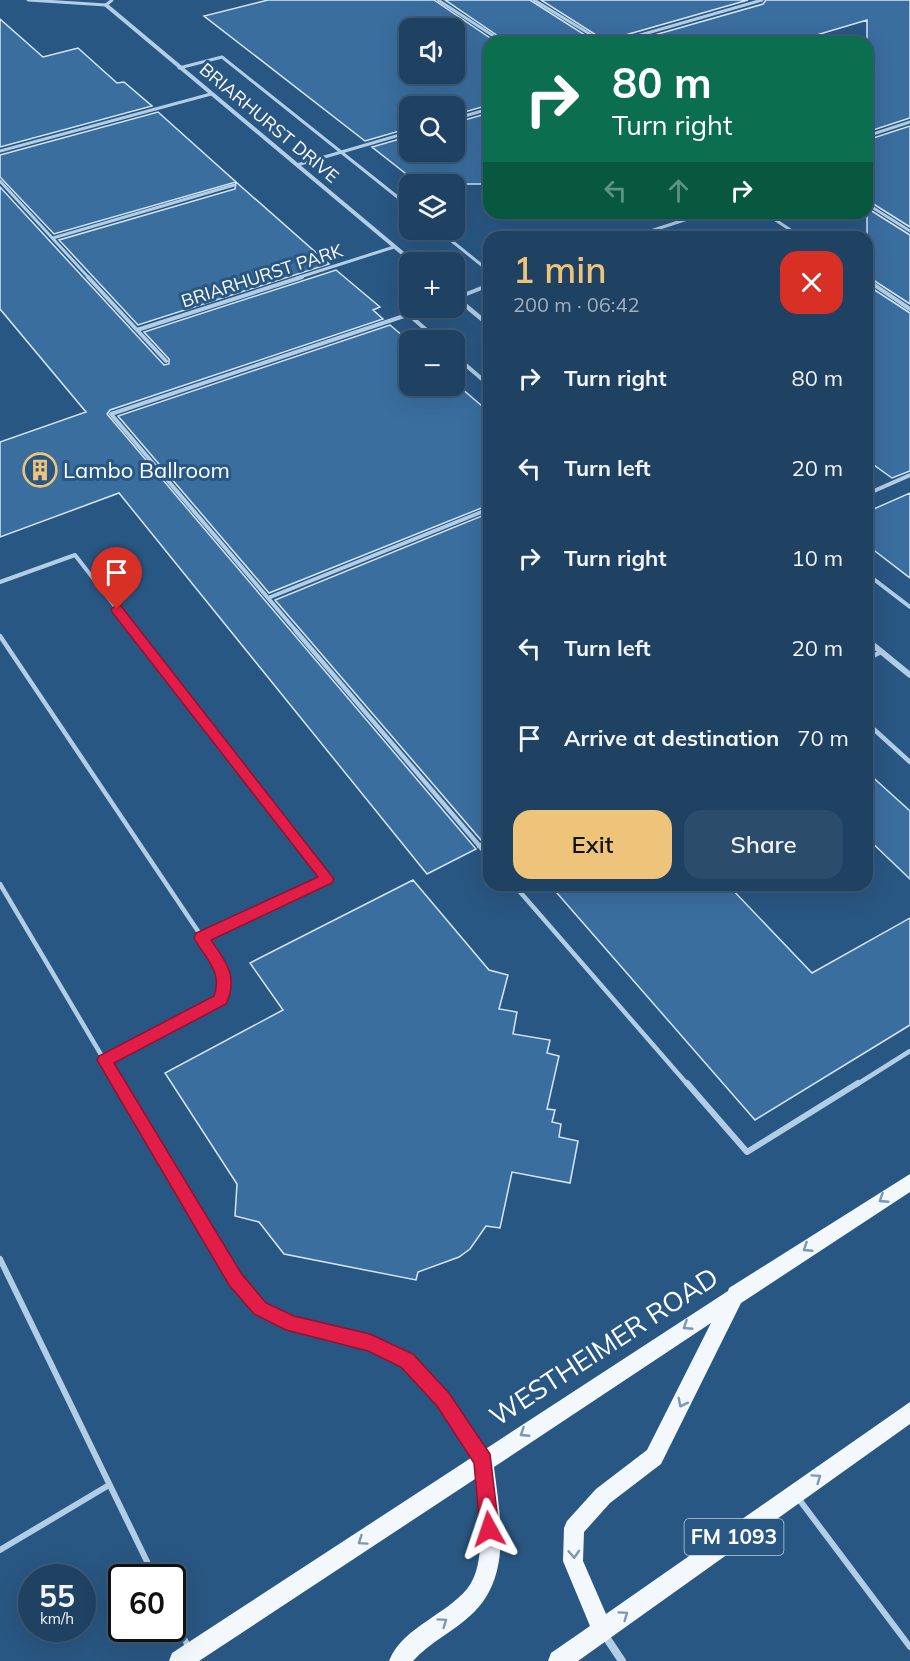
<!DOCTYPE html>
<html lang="en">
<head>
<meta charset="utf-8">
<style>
  :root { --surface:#1f4162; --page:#2c4c6b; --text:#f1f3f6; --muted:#a1afbe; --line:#3c5a77; --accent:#edc47a }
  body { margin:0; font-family:Mulish,sans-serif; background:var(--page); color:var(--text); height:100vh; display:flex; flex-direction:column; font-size:22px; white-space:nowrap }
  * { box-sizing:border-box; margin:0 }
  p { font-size:20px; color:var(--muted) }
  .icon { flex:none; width:33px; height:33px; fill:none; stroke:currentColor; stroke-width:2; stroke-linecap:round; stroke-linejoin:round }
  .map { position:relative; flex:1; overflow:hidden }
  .panel { position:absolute; left:483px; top:231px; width:390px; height:660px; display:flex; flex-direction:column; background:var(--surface); border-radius:18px; box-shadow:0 6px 24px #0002,0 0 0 2px var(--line) }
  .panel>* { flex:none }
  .guide { position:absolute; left:483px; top:36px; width:390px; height:183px; border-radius:18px; box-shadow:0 6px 24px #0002,0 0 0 2px var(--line); background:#0b6e4f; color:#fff; overflow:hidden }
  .controls { position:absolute; left:399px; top:18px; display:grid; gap:12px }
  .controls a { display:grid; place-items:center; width:66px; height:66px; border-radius:12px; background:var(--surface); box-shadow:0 6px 24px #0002,0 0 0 2px var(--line); font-size:30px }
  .speed { position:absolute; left:18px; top:1564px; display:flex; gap:12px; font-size:30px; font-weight:700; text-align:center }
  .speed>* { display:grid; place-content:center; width:78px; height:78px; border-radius:50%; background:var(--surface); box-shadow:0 6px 24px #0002,0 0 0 2px var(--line); line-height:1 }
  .speed small { font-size:15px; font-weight:400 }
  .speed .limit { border:3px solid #111; border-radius:9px; background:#fff; color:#111 }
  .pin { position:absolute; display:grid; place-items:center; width:51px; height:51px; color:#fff; margin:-62px -26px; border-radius:50% 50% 50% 0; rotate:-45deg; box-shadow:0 0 6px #0007 }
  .pin .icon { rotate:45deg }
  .me { position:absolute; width:66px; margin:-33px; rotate:355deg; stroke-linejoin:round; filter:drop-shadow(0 0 4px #0008) }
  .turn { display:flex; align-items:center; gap:21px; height:126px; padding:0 30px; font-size:27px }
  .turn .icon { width:78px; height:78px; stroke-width:2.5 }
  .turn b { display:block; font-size:42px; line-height:51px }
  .lanes { display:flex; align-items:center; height:57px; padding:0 30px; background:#0003; justify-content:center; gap:30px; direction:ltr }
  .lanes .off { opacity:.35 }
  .round { display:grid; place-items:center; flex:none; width:63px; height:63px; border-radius:18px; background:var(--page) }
  .head { display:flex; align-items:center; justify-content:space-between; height:102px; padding:0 30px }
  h1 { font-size:36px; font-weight:600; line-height:45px; color:var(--accent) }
  .primary-button { display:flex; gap:12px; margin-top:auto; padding:12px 30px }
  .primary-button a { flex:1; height:69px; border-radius:18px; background:var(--accent); color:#111; font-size:24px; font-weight:600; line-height:69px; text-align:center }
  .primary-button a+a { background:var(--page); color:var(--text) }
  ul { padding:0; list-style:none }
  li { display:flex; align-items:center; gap:18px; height:90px; padding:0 30px }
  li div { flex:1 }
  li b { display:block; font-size:22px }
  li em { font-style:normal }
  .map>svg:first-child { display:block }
  .building { fill:#3a6e9f; stroke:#d5e6f5; stroke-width:1.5; fill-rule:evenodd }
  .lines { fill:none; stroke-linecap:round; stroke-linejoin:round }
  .lane-far3 { stroke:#b2cee6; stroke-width:3 }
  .lane-far2 { stroke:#b2cee6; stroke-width:4 }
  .lane-far1 { stroke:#b2cee6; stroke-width:4.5 }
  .lane { stroke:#b2cee6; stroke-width:6 }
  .street-far3 { stroke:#b2cee6; stroke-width:4 }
  .street-far2 { stroke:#b2cee6; stroke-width:4.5 }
  .street-far1 { stroke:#b2cee6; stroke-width:6 }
  .street { stroke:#b2cee6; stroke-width:8 }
  .primary { fill:#f3f8fd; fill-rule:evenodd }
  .oneway { stroke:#7a97b4 }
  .route { fill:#e11d48; stroke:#92132f; stroke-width:1.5 }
  .labels { text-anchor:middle; stroke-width:6; stroke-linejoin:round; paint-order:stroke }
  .far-street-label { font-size:18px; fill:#fff; stroke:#295783 }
  .shield { fill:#295783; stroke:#bfcdda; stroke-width:1.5 }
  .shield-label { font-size:21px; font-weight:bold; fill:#fff }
  .poi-label { font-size:22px; fill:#fff; stroke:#295783; text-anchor:start }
  .near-street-label { font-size:27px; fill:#fff; stroke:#295783 }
</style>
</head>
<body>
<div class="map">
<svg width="910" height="1661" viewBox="0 0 910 1661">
  <rect width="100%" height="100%" fill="#295783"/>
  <path class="building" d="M268,0H434L496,42H489V105L454,115V106H410V128L365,141L204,16ZM410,28H454V74H410Z
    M445,0H530L596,42H507Z
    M541,0H748L615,38L612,42H607Z
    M766,0H910V118L867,132V20L793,42H630L763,4Z
    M0,19L43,57L78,48L117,83L124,82L152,106L0,147Z
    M158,112L236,182L54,234L0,177V155Z
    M489,113V184H419L372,147L410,136V152H454V123Z
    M910,126V227L867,200V140Z
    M236,182L329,264L138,325L59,240L235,189Z
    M0,187L164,365L169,364V359L144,332L336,270L380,307L373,310L383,319L110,410L107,414L476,849L427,874L119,493L0,537V442L86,412L0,309Z
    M867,208L910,235V304L867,276Z
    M867,285L910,313V471L892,478L867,460Z
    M390,325L410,342V386H454V382L489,412V505L269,593L118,416Z
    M910,493V578L867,545V512Z
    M489,513V837L481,840L275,600Z
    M867,772L910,811V879L867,838Z
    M413,880L489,970L508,975L499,1009L517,1012L513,1034L550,1040L547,1053L559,1056L547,1109L555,1110L552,1122L561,1124L559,1137L578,1141L570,1183L512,1172L500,1228L486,1226L470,1249L459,1257L418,1272L416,1280L284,1254L259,1222L235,1216L237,1184L165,1073L283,1010L250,963Z
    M550,885H728L812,973L910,918V1025L755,1120Z"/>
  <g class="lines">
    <path class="lane-far3" d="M28,0L106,5L112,0
      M438,0L503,42
      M534,0L603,42
      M616,42L762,0
      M179,68L222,57L410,207
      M454,119L489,109
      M867,136L910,122
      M0,151L211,94
      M297,165L410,132
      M0,181L89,278
      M867,204L910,231
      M765,213L801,237
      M438,230L489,271
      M632,237L706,213
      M53,238L234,185
      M297,278L394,247"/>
    <path class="lane-far2" d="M88,277L137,330L302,277
      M867,280L910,309
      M454,299L489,285
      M408,314L438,340
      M137,330L166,361
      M454,355L489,385
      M867,494L910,475
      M867,574L910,607
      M0,582L75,555L135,632
      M268,598L489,509
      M297,632L111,414L428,308"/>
    <path class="lane-far1" d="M134,631L327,879L202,938
      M296,631L489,857
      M0,636L222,967L226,986L221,1000L105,1060
      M867,659L881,652
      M867,723L910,762
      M479,846L489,841
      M0,884L119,1085
      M514,885L688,1085
      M856,1085L910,1051"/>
    <path class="lane" d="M118,1083L235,1279C243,1289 251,1303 262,1310C301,1335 352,1329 393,1351C432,1372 456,1418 480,1455
      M687,1083L747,1152L858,1083
      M0,1259L155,1578
      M798,1498L910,1647
      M0,1550L109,1485
      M172,1615L189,1648"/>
    <path class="street-far3" d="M106,5L413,262"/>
    <path class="street-far2" d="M454,296L489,325"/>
    <path class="street-far1" d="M867,640L910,675"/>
    <path class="street" d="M604,1634L622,1661"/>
    <path class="primary" d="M910,1174V1192L741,1303L661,1464L610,1503L584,1532L583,1561L606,1614L910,1402V1424L578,1661H548L551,1653L590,1626L563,1561L564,1528L567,1521L596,1489L647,1450L711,1323L494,1467C500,1516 513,1577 471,1615C453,1632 430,1642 413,1661H389C396,1643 412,1631 427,1621C441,1611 456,1602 467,1589C488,1563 479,1509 475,1479L199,1661H169L172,1653L474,1456L476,1453L484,1450L728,1291L729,1288Z"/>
  </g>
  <defs><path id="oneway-chevron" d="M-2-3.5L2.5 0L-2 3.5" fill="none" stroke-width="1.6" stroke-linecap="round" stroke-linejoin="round" transform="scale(1.5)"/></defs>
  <g class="oneway">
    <use href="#oneway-chevron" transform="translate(883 1199) rotate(147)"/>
    <use href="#oneway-chevron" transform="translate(807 1248) rotate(147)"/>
    <use href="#oneway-chevron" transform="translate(687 1326) rotate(147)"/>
    <use href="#oneway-chevron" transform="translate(682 1403) rotate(117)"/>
    <use href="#oneway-chevron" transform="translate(524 1433) rotate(147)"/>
    <use href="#oneway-chevron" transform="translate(817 1478) rotate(-35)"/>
    <use href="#oneway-chevron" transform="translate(362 1541) rotate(146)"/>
    <use href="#oneway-chevron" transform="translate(574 1554) rotate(87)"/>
    <use href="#oneway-chevron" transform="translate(624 1615) rotate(-35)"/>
    <use href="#oneway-chevron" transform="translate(443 1622) rotate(-35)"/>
  </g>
  <path class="route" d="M117,605L121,606L334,879L332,883L211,940C226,961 239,978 226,1004L114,1063L241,1273L266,1303L294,1316L370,1334L413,1354L449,1393L490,1454L499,1529L496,1536L489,1538L483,1536L480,1529L474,1463L437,1406L401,1367L368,1351L286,1330L254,1314L229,1285L97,1060L99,1056L214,996C223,972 205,958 194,938L196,933L318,877L112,612L111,609Z"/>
  <defs>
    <symbol id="building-ring" viewBox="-11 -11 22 22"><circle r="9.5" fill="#295783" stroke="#edc47a" stroke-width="1.5"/><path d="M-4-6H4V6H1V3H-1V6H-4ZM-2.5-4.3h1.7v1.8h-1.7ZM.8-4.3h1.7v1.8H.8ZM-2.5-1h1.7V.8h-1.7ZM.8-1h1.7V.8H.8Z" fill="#edc47a"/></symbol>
  </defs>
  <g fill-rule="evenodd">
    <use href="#building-ring" x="21" y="451" width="38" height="38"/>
  </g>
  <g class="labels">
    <g class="far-street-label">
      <text transform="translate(269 123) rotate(40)" y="6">BRIARHURST DRIVE</text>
      <text transform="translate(262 276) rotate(-18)" y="6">BRIARHURST PARK</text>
    </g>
    <rect class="shield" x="684.5" y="1519" width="99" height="36" rx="4.5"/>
    <g class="shield-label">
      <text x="734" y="1544">FM 1093</text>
    </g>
    <g class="poi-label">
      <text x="63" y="478">Lambo Ballroom</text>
    </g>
    <g class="near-street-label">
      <text transform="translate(604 1347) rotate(-33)" y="9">WESTHEIMER ROAD</text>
    </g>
  </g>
</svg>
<div class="controls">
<a><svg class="icon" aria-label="sound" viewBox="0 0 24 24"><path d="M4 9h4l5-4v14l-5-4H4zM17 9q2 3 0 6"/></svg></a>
<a><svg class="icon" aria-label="search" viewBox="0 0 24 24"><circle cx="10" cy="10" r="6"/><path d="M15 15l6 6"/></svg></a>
<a><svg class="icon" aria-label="layers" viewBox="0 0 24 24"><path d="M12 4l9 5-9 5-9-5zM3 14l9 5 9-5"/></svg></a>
<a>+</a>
<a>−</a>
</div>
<div class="speed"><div>55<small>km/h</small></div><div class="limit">60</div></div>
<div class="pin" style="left:117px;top:609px;background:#d93025"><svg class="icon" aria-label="arrive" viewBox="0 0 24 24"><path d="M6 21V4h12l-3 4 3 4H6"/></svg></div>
<svg class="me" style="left:489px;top:1529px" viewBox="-20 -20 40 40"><path d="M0-17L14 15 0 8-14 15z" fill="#e11d48" stroke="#fff" stroke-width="4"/></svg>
<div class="guide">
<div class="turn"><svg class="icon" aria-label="right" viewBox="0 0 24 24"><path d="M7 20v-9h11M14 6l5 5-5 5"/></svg><div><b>80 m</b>Turn right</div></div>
<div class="lanes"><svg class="icon off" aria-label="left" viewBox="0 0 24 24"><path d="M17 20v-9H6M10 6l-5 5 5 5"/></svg><svg class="icon off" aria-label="ahead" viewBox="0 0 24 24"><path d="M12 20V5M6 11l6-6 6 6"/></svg><svg class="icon" aria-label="right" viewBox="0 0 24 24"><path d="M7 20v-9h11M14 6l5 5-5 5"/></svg></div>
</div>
<section class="panel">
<div class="head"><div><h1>1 min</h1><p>200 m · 06:42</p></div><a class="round" style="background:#d93025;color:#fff"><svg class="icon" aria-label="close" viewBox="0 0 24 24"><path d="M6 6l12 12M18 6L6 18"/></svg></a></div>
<ul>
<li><svg class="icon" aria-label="right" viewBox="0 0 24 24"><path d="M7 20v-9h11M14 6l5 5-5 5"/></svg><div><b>Turn right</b></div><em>80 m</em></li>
<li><svg class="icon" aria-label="left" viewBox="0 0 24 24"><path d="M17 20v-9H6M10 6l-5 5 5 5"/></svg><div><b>Turn left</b></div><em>20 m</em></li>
<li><svg class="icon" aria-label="right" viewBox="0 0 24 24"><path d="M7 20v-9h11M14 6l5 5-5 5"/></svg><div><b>Turn right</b></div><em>10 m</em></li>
<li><svg class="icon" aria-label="left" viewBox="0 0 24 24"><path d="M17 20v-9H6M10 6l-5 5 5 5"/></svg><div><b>Turn left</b></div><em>20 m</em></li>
<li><svg class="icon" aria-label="arrive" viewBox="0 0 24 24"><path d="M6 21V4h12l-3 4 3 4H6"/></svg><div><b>Arrive at destination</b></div><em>70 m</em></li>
</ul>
<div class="primary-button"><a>Exit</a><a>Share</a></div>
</section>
</div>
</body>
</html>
